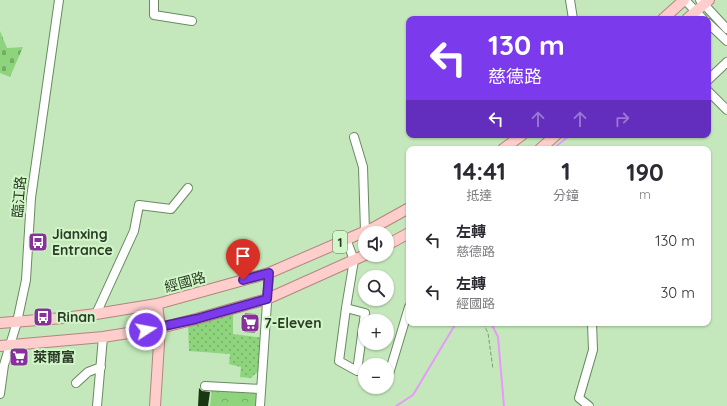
<!DOCTYPE html>
<html lang="zh-TW">
<head>
<meta charset="utf-8">
<style>
  :root { --surface:#fff; --page:#f2f2f3; --text:#2b2b33; --muted:#7c7c81 }
  body { margin:0; font-family:Quicksand,"Noto Sans TC",sans-serif; background:var(--page); color:var(--text); height:100vh; display:flex; flex-direction:column; font-size:15px; white-space:nowrap }
  * { box-sizing:border-box; margin:0 }
  p { font-size:13px; color:var(--muted) }
  .icon { flex:none; width:22px; height:22px; fill:none; stroke:currentColor; stroke-width:2; stroke-linecap:round; stroke-linejoin:round }
  .map { position:relative; flex:1; overflow:hidden }
  .panel { position:absolute; left:406px; top:146px; width:305px; height:180px; display:flex; flex-direction:column; background:var(--surface); border-radius:8px; box-shadow:0 1px 3px #0004 }
  .panel>* { flex:none }
  .guide { position:absolute; left:406px; top:16px; width:305px; height:122px; border-radius:8px; box-shadow:0 1px 3px #0004; background:#7c3aed; color:#fff; overflow:hidden }
  .fabs { position:absolute; left:358px; top:226px; display:grid; gap:8px }
  .fabs a { display:grid; place-items:center; width:36px; height:36px; border-radius:50%; background:var(--surface); box-shadow:0 1px 3px #0004; font-size:20px }
  .pin { position:absolute; display:grid; place-items:center; width:34px; height:34px; color:#fff; margin:-41px -17px; border-radius:50% 50% 50% 0; rotate:-45deg; box-shadow:0 0 4px #0007 }
  .pin .icon { rotate:45deg }
  .me { position:absolute; width:44px; margin:-22px; rotate:79deg; stroke-linejoin:round; filter:drop-shadow(0 0 3px #0008) }
  .turn { display:flex; align-items:center; gap:14px; height:84px; padding:0 16px; font-size:18px }
  .turn .icon { width:52px; height:52px; stroke-width:2.5 }
  .turn b { display:block; font-size:28px; line-height:34px }
  .lanes { display:flex; align-items:center; height:38px; padding:0 16px; background:#0003; justify-content:center; gap:20px; direction:ltr }
  .lanes .off { opacity:.35 }
  .eta { display:flex; justify-content:space-evenly; align-items:center; height:68px; text-align:center }
  .eta b { font-size:24px; font-weight:700; line-height:28px }
  ul { padding:0; list-style:none }
  li { display:flex; align-items:center; gap:12px; height:52px; padding:0 16px }
  li div { flex:1 }
  li b { display:block; font-size:15px }
  li em { font-style:normal }
  .map>svg:first-child { display:block }
  .grass { fill:url(#grass-dots) }
  .cemetery { fill:url(#cemetery-stones) }
  .park { fill:url(#park-crowns) }
  .lines { fill:none; stroke-linecap:round; stroke-linejoin:round }
  .stream { stroke:#e999fc; stroke-width:2 }
  .building { fill:#193712 }
  .minor-casing { stroke:#698a61; stroke-width:10 }
  .major-casing { stroke:#b4857e; stroke-width:12 }
  .path { stroke:#7e9878; stroke-width:1; stroke-dasharray:4 2; stroke-linecap:butt }
  .minor { stroke:#fff; stroke-width:8 }
  .major { stroke:#fececd; stroke-width:10 }
  .route-casing { stroke:#51269a; stroke-width:10 }
  .route { stroke:#7c3aed; stroke-width:7 }
  .labels { text-anchor:middle; stroke-width:4; stroke-linejoin:round; paint-order:stroke }
  .shield { fill:#d1f6c8; stroke:#5e7258; stroke-width:1 }
  .shield-label { font-size:13px; font-weight:bold; fill:#2c3a28 }
  .street-label { font-size:14px; fill:#2c3a28; stroke:#d1f6c8 }
  .poi-label { font-size:14px; font-weight:bold; fill:#2c3a28; stroke:#d1f6c8; text-anchor:start }
</style>
</head>
<body>
<div class="map">
<svg width="727" height="406" viewBox="0 0 727 406">
  <defs>
    <pattern id="grass-dots" width="8" height="8" patternUnits="userSpaceOnUse"><rect width="8" height="8" fill="#8dd47c"/><path d="M2 2h.1M6 6h.1" fill="none" stroke="#73ad66" stroke-width="1.8" stroke-linecap="round"/></pattern>
    <pattern id="cemetery-stones" width="16" height="16" patternUnits="userSpaceOnUse"><rect width="16" height="16" fill="#8dd47c"/><path d="M2 7V4a2 2 0 0 1 4 0v3zM10 15v-3a2 2 0 0 1 4 0v3z" fill="#73ad66"/></pattern>
    <pattern id="park-crowns" width="20" height="18" patternUnits="userSpaceOnUse"><rect width="20" height="18" fill="#8dd47c"/><path d="M2 6a3 3 0 1 1 6 0M12 15a3 3 0 1 1 6 0" fill="none" stroke="#73ad66"/></pattern>
  </defs>
  <rect width="100%" height="100%" fill="#c4e8bb"/>
  <path class="grass" d="M233,309V334L264,338L262,370L255,374L251,378L240,377L241,367L229,364L230,354L189,351L188,321Z"/>
  <path class="cemetery" d="M0,31L7,48L23,47L10,77L0,73Z"/>
  <path class="park" d="M212,389L257,392L256,406H210Z"/>
  <g class="lines">
    <path class="stream" d="M553,149L570,135
      M491,323L498,337L504,406
      M396,406L413,395L456,323"/>
  </g>
  <path class="building" d="M245,313L257,314L255,333L243,332Z
    M199,388L202,391L210,392L208,406H198Z"/>
  <g class="lines">
    <defs>
      <path id="minor" d="M154,0V15L192,21
        M570,0L573,19
        M685,0L703,19
        M700,0L727,29
        M708,23L727,41
        M708,80L727,62
        M708,91L727,110
        M354,137L363,167L365,231
        M346,308L365,313L357,371L339,361L346,308L354,260L346,239
        M96,314L134,231L139,205L171,209L188,188
        M388,377L409,307
        M76,383L88,372L101,367
        M205,386L261,389
        M0,394L4,365L17,322L26,280L31,198L59,0
        M97,406L103,337
        M260,406L269,273
        M589,406L579,398L593,350L592,323"/>
      <path id="major" d="M663,19L684,0
        M687,19L709,0
        M503,149L522,135
        M540,149L556,135
        M387,245L409,233
        M0,323L63,318L96,314L157,304L204,291L269,273L373,228L409,208
        M0,346L103,337L160,328L196,319L267,299L365,255
        M155,406L160,328L157,304"/>
    </defs>
    <use href="#minor" class="minor-casing"/>
    <use href="#major" class="major-casing"/>
    <path class="path" d="M483,323L488,333L493,369"/>
    <use href="#minor" class="minor"/>
    <use href="#major" class="major"/>
  </g>
  <g class="lines">
    <defs>
      <path id="route" d="M146,330L196,319L267,299L269,273L243,280"/>
    </defs>
    <use href="#route" class="route-casing"/>
    <use href="#route" class="route"/>
  </g>
  <defs>
    <symbol id="bus-square" viewBox="-11 -11 22 22"><rect x="-9" y="-9" width="18" height="18" rx="4" fill="#88309c" stroke="#d1f6c8"/><path d="M-5-6H5V4H4V6H2V4H-2V6H-4V4H-5ZM-3.5-4V0h7V-4ZM-3.5 1.2v1.5H-2V1.2ZM2 1.2v1.5H3.5V1.2Z" fill="#fff"/></symbol>
    <symbol id="supermarket-square" viewBox="-11 -11 22 22"><rect x="-9" y="-9" width="18" height="18" rx="4" fill="#88309c" stroke="#d1f6c8"/><path d="M-6-5.5h2.5l.6 2H6L4.5 2H-2.5L-4.4-4H-6ZM-1.5 3.2a1.3 1.3 0 1 0 .1 0ZM3 3.2a1.3 1.3 0 1 0 .1 0Z" fill="#fff"/></symbol>
  </defs>
  <g fill-rule="evenodd">
    <use href="#bus-square" x="27" y="231" width="22" height="22"/>
    <use href="#bus-square" x="32" y="306" width="22" height="22"/>
    <use href="#supermarket-square" x="239" y="312" width="22" height="22"/>
    <use href="#supermarket-square" x="8" y="346" width="22" height="22"/>
  </g>
  <g class="labels">
    <rect class="shield" x="333" y="231" width="14" height="22" rx="3"/>
    <g class="shield-label">
      <text x="340" y="247">1</text>
    </g>
    <g class="street-label">
      <text transform="translate(19 197) rotate(-85)" y="5">臨江路</text>
      <text transform="translate(185 282) rotate(-15)" y="5">經國路</text>
    </g>
    <g class="poi-label">
      <text x="52" y="239">Jianxing<tspan x="52" dy="16">Entrance</tspan></text>
      <text x="57" y="322">Rinan</text>
      <text x="264" y="328">7-Eleven</text>
      <text x="33" y="362">萊爾富</text>
    </g>
  </g>
</svg>
<div class="fabs">
<a><svg class="icon" aria-label="sound" viewBox="0 0 24 24"><path d="M4 9h4l5-4v14l-5-4H4zM17 9q2 3 0 6"/></svg></a>
<a><svg class="icon" aria-label="search" viewBox="0 0 24 24"><circle cx="10" cy="10" r="6"/><path d="M15 15l6 6"/></svg></a>
<a>+</a>
<a>−</a>
</div>
<div class="pin" style="left:243px;top:280px;background:#d93025"><svg class="icon" aria-label="arrive" viewBox="0 0 24 24"><path d="M6 21V4h12l-3 4 3 4H6"/></svg></div>
<svg class="me" style="left:146px;top:330px" viewBox="-20 -20 40 40"><circle r="17" fill="#7c3aed" stroke="#fff" stroke-width="3"/><path d="M0-11L8 9 0 5-8 9z" fill="#fff"/></svg>
<div class="guide">
<div class="turn"><svg class="icon" aria-label="left" viewBox="0 0 24 24"><path d="M17 20v-9H6M10 6l-5 5 5 5"/></svg><div><b>130 m</b>慈德路</div></div>
<div class="lanes"><svg class="icon" aria-label="left" viewBox="0 0 24 24"><path d="M17 20v-9H6M10 6l-5 5 5 5"/></svg><svg class="icon off" aria-label="ahead" viewBox="0 0 24 24"><path d="M12 20V5M6 11l6-6 6 6"/></svg><svg class="icon off" aria-label="ahead" viewBox="0 0 24 24"><path d="M12 20V5M6 11l6-6 6 6"/></svg><svg class="icon off" aria-label="right" viewBox="0 0 24 24"><path d="M7 20v-9h11M14 6l5 5-5 5"/></svg></div>
</div>
<section class="panel">
<div class="eta">
<div><b>14:41</b><p>抵達</p></div>
<div><b>1</b><p>分鐘</p></div>
<div><b>190</b><p>m</p></div>
</div>
<ul>
<li><svg class="icon" aria-label="left" viewBox="0 0 24 24"><path d="M17 20v-9H6M10 6l-5 5 5 5"/></svg><div><b>左轉</b><p>慈德路</p></div><em>130 m</em></li>
<li><svg class="icon" aria-label="left" viewBox="0 0 24 24"><path d="M17 20v-9H6M10 6l-5 5 5 5"/></svg><div><b>左轉</b><p>經國路</p></div><em>30 m</em></li>
</ul>
</section>
</div>
</body>
</html>
